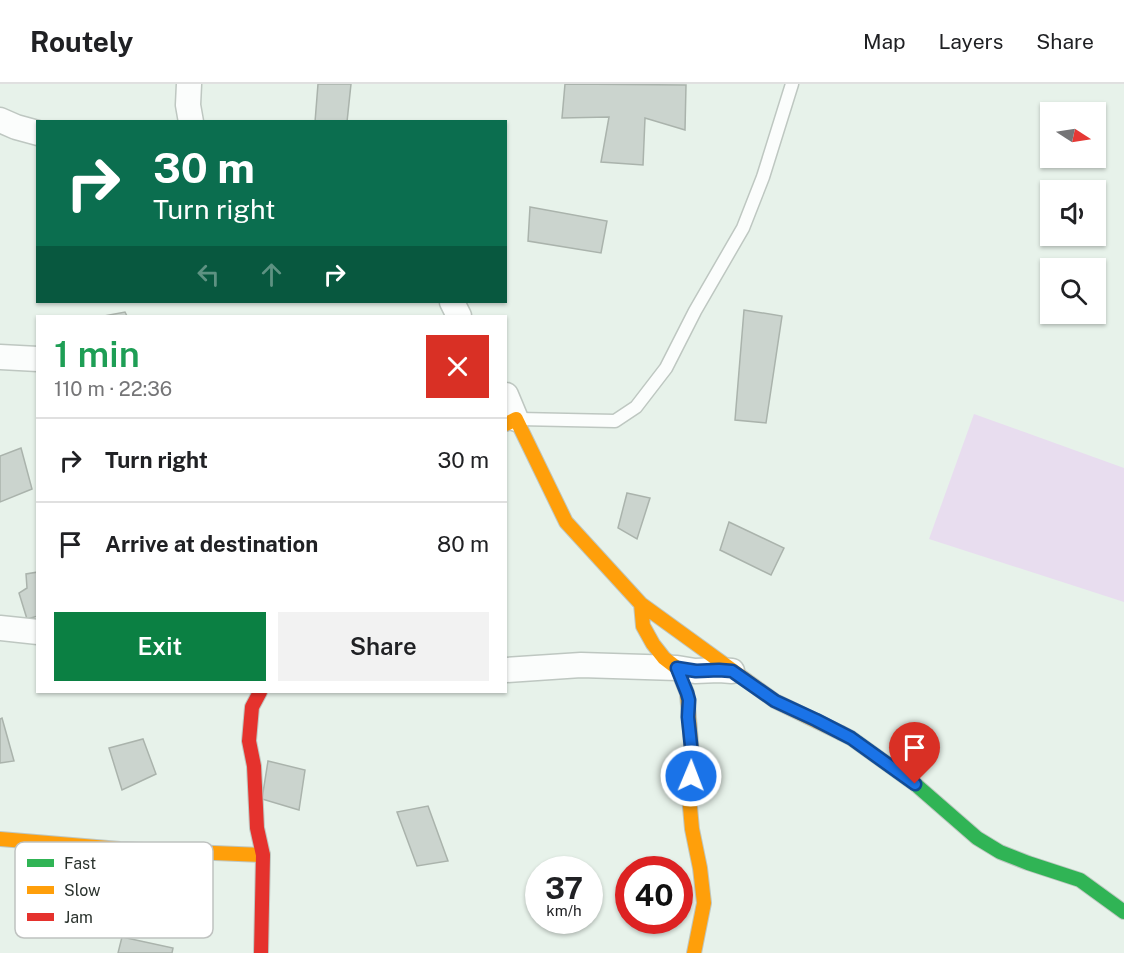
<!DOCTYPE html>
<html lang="en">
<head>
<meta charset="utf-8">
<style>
  :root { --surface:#fff; --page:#f2f2f2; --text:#202124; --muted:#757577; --line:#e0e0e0; --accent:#0b8043 }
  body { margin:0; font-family:"Public Sans",sans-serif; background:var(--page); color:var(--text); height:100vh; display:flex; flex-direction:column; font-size:22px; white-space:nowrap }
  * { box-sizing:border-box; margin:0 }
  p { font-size:20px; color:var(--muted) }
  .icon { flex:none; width:33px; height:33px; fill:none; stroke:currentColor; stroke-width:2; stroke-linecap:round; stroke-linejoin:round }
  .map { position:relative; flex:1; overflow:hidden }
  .side { position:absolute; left:36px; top:231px; width:471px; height:378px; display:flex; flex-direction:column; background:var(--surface); border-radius:0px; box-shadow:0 2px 4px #0004 }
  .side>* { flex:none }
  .hud { position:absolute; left:36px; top:36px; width:471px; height:183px; border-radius:0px; box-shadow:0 2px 4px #0004; background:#0b6e4f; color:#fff; overflow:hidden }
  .needle { width:39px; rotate:102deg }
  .buttons { position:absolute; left:1040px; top:18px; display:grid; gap:12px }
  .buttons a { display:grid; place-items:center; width:66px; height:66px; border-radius:0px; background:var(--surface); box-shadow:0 2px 4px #0004; font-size:30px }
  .speed { position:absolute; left:525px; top:772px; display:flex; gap:12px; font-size:30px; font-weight:700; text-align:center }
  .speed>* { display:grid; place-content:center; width:78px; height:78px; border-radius:50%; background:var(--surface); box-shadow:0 2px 4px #0004; line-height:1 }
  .speed small { font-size:15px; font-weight:400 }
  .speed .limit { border:9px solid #d22; background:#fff; color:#111 }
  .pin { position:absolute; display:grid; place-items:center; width:51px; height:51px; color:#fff; margin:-62px -26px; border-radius:50% 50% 50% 0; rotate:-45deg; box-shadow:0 0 6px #0007 }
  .pin .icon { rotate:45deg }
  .me { position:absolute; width:66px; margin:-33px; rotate:1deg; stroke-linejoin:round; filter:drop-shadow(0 0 4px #0008) }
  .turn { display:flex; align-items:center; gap:21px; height:126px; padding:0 18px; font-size:27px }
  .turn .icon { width:78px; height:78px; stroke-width:2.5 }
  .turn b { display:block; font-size:42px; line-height:51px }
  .lanes { display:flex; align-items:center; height:57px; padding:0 18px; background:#0003; justify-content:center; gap:30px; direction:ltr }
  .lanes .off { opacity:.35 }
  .round { display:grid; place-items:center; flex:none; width:63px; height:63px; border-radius:0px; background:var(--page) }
  .head { display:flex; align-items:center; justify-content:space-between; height:102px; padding:0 18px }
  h1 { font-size:36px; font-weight:600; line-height:45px; color:#1e9e55 }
  .primary-button { display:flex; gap:12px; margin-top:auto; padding:12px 18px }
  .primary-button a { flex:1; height:69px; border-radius:0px; background:var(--accent); color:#fff; font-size:24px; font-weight:600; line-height:69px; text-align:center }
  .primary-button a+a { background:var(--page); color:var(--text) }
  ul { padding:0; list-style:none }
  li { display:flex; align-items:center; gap:18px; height:84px; padding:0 18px; border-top:2px solid var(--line) }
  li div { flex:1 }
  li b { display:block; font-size:22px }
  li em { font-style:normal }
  header { display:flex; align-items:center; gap:36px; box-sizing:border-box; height:84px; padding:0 30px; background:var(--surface); border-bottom:2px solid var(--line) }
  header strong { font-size:28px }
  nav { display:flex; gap:33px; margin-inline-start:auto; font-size:21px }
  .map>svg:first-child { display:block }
  .green { fill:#e8ddef }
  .building { fill:#cbd4ce; stroke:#aab3ac; stroke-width:1.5 }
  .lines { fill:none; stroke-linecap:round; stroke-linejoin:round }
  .lane-casing { stroke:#bec7c1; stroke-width:15 }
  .street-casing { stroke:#bec7c1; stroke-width:27 }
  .fast-casing { stroke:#bec7c1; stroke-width:16 }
  .slow-casing { stroke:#bec7c1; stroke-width:16 }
  .jam-casing { stroke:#bec7c1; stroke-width:16 }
  .lane { stroke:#fbfdfc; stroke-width:12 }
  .street { stroke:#fbfdfc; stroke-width:24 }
  .fast { stroke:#30b455; stroke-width:14 }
  .slow { stroke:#ff9f0a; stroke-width:14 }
  .jam { stroke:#e5322d; stroke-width:14 }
  .route-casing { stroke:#114b97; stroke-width:15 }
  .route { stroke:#1a73e8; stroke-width:10 }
  .key { fill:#fff; stroke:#bfc2c0; stroke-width:1.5 }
  .key-label { font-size:16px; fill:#2b332e }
</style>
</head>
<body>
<header>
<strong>Routely</strong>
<nav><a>Map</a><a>Layers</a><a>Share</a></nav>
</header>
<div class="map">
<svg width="1124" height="869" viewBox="0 0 1124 869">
  <rect width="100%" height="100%" fill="#e7f2ea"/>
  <path class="green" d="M974,330L1124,384V518L929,455Z"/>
  <path class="building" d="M318,0H351L347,38H315Z
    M565,0L686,1L685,46L645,34L643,81L601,78L609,33L562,34Z
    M530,123L607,137L601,169L528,157Z
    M744,226L782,232L766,339L735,336Z
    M125,228L127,232H104Z
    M21,364L32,405L0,418V372Z
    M627,409L650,414L637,455L618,444Z
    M729,438L784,464L771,491L720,466Z
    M38,488V532L27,535L19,509L27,504L26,490Z
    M2,634L14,677L0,679V635Z
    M143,655L156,690L122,706L109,664Z
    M268,677L305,686L299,726L262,715Z
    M428,722L448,777L417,782L397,728Z
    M122,853L173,864L172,869H118Z"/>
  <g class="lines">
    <defs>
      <path id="lane" d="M519,335L615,337L636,323L666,284L695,227L743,144L763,93L792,0"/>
      <path id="street" d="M189,0L188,21L191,38
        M0,36L16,43L38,49
        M452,218L459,232
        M0,273L38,275
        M506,311L516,335
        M0,544L38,548
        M506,586L581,581L677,584L695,587L719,586L732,587"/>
      <path id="fast" d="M841,649L851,654L915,700L977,754L1000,768L1028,779L1080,796L1124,828"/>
      <path id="slow" d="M506,340L516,335L566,438L641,520L775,617L841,649
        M641,520L643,542L653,560L664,574L677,584L687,609L692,671L689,712L692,745L700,784L704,819L694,869
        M0,755L120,765L263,771"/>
      <path id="jam" d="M260,608L252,623L249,657L254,682L257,744L263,771L261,869"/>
    </defs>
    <use href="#lane" class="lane-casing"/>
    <use href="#street" class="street-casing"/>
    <use href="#fast" class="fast-casing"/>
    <use href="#slow" class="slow-casing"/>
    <use href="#jam" class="jam-casing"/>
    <use href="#lane" class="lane"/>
    <use href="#street" class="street"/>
    <use href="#fast" class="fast"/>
    <use href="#slow" class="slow"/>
    <use href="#jam" class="jam"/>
  </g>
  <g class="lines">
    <defs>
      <path id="route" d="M691,692L692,671L688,633L689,616L687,609L677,584L696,587L719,586L732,587L775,617L816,636L851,654L915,700"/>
    </defs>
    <use href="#route" class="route-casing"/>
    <use href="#route" class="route"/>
  </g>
  <rect x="15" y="758" width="198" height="96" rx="9" class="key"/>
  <rect x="27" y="775" width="27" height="8" fill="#30b455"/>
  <rect x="27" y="802" width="27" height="8" fill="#ff9f0a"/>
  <rect x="27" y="829" width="27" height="8" fill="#e5322d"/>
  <g class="key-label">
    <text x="64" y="785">Fast</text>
    <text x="64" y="812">Slow</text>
    <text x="64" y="839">Jam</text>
  </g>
</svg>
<div class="buttons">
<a><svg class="needle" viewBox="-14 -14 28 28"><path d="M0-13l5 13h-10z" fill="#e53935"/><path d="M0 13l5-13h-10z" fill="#757577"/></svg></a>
<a><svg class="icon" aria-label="sound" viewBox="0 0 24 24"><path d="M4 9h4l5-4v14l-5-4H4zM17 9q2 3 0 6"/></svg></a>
<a><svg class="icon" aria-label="search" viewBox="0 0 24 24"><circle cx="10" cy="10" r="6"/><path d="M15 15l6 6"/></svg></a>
</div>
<div class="speed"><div>37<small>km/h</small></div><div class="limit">40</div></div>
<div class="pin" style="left:915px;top:700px;background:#d93025"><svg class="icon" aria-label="arrive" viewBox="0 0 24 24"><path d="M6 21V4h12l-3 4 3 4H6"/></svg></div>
<svg class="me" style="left:691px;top:692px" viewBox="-20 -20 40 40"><circle r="17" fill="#1a73e8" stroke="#fff" stroke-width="3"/><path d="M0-11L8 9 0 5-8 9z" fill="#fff"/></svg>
<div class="hud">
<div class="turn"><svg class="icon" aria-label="right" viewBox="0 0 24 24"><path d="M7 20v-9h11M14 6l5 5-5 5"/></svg><div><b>30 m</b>Turn right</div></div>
<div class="lanes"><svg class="icon off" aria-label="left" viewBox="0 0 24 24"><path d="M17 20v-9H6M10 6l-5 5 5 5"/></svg><svg class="icon off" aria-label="ahead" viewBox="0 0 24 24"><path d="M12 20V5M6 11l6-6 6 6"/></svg><svg class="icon" aria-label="right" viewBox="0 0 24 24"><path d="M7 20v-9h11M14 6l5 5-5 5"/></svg></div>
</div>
<section class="side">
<div class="head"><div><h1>1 min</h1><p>110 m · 22:36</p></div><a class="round" style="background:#d93025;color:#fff"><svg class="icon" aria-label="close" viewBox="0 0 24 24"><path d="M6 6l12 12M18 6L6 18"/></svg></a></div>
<ul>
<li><svg class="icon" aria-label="right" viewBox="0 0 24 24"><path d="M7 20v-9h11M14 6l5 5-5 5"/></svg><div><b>Turn right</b></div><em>30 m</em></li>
<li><svg class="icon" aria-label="arrive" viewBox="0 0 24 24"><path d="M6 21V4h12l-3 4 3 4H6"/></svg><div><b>Arrive at destination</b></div><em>80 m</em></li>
</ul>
<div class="primary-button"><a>Exit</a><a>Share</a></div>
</section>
</div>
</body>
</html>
